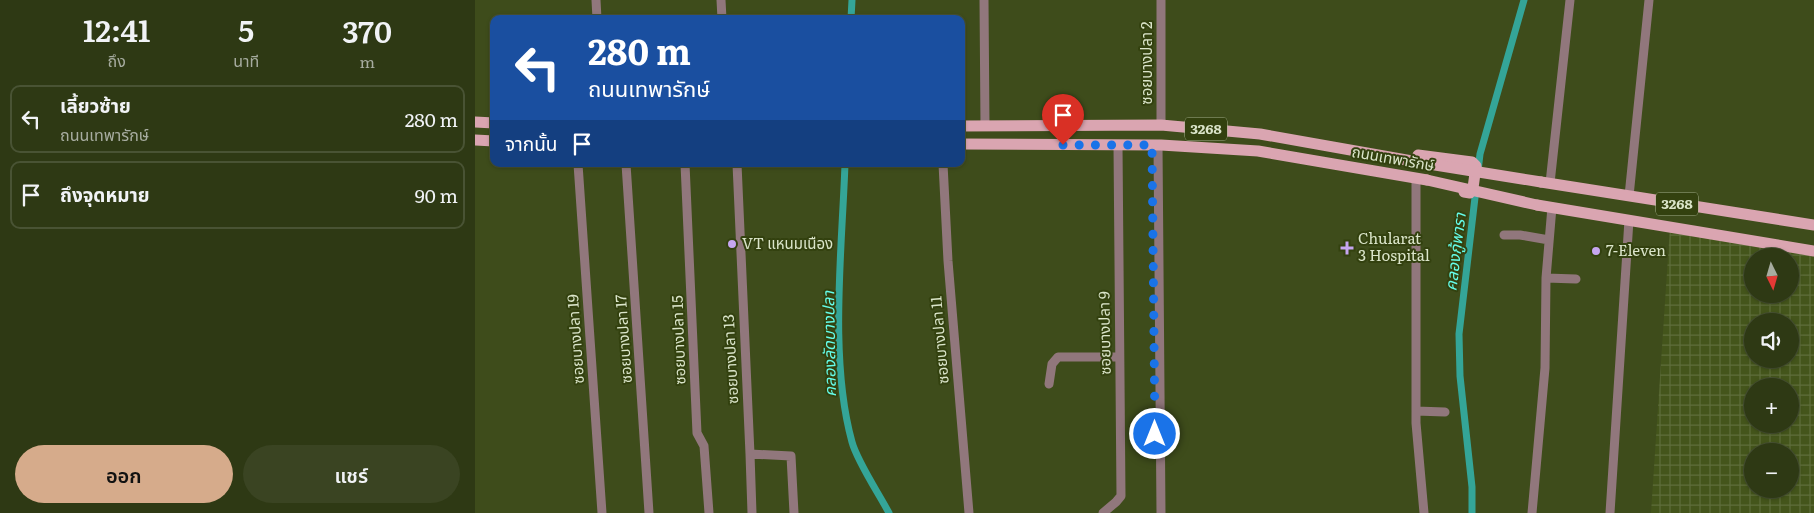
<!DOCTYPE html>
<html lang="th">
<head>
<meta charset="utf-8">
<style>
  :root { --surface:#2e3914; --page:#3a4422; --text:#f1f3f6; --muted:#a7aca0; --line:#495334; --accent:#d6ab8b }
  body { margin:0; font-family:Literata,"Noto Sans Thai",serif; background:var(--page); color:var(--text); height:100vh; display:flex; flex-direction:column; font-size:19px; white-space:nowrap }
  * { box-sizing:border-box; margin:0 }
  p { font-size:16px; color:var(--muted) }
  .icon { flex:none; width:28px; height:28px; fill:none; stroke:currentColor; stroke-width:2; stroke-linecap:round; stroke-linejoin:round }
  .map { position:relative; flex:1; overflow:hidden }
  .side { display:flex; flex-direction:column; background:var(--surface); width:475px }
  .side>* { flex:none }
  .banner { position:absolute; left:15px; top:15px; width:475px; height:152px; border-radius:10px; box-shadow:0 1px 4px #0004,0 0 0 1px var(--line); background:#1a4fa0; color:#fff; overflow:hidden }
  .needle { width:32px; rotate:175deg }
  .fabs { position:absolute; left:1269px; top:248px; display:grid; gap:10px }
  .fabs a { display:grid; place-items:center; width:55px; height:55px; border-radius:50%; background:var(--surface); box-shadow:0 1px 4px #0004,0 0 0 1px var(--line); font-size:25px }
  .pin { position:absolute; display:grid; place-items:center; width:42px; height:42px; color:#fff; margin:-51px -21px; border-radius:50% 50% 50% 0; rotate:-45deg; box-shadow:0 0 5px #0007 }
  .pin .icon { rotate:45deg }
  .me { position:absolute; width:55px; margin:-28px; rotate:0deg; stroke-linejoin:round; filter:drop-shadow(0 0 4px #0008) }
  .turn { display:flex; align-items:center; gap:18px; height:105px; padding:0 15px; font-size:22px }
  .turn .icon { width:65px; height:65px; stroke-width:2.5 }
  .turn b { display:block; font-size:35px; line-height:42px }
  .then { display:flex; align-items:center; height:48px; padding:0 15px; background:#0003; gap:10px; font-size:19px }
  .eta { display:flex; justify-content:space-evenly; align-items:center; height:85px; text-align:center }
  .eta b { font-size:30px; font-weight:600; line-height:35px }
  .button { display:flex; gap:10px; margin-top:auto; padding:10px 15px }
  .button a { flex:1; height:58px; border-radius:30px; background:var(--accent); color:#111; font-size:20px; font-weight:600; line-height:58px; text-align:center }
  .button a+a { background:var(--page); color:var(--text) }
  ul { padding:0; list-style:none }
  li { display:flex; align-items:center; gap:15px; height:68px; margin:0 10px 8px; padding:0 5px; border:2px solid var(--line); border-radius:10px }
  li div { flex:1 }
  li b { display:block; font-size:19px }
  li em { font-style:normal }
  main { display:flex; flex:1; min-height:0 }
  .map>svg:first-child { display:block }
  .industrial { fill:url(#industrial-grid); fill-rule:evenodd }
  .lines { fill:none; stroke-linecap:round; stroke-linejoin:round }
  .canal { stroke:#34a598; stroke-width:7 }
  .minor { stroke:#91777c; stroke-width:9 }
  .major { stroke:#daa5b1; stroke-width:11 }
  .major-bridge { stroke:#daa5b1; stroke-width:11 }
  .route { stroke:#1a73e8; stroke-width:9; stroke-dasharray:0 16.2 }
  .poi-dot { fill:#c6a6f0; stroke:#33410f; stroke-width:2 }
  .labels { text-anchor:middle; stroke-width:4; stroke-linejoin:round; paint-order:stroke }
  .shield { fill:#33410f; stroke:#a9b492; stroke-width:1 }
  .shield-label { font-size:14px; font-weight:bold; fill:#dbe5ca }
  .street-label { font-size:15px; fill:#dbe5ca; stroke:#33410f }
  .poi-label { font-size:15px; fill:#dbe5ca; stroke:#33410f; text-anchor:start }
  .water-label { font-size:16px; font-style:italic; fill:#65fdea; stroke:#33410f }
</style>
</head>
<body>
<main>
<section class="side">
<div class="eta">
<div><b>12:41</b><p>ถึง</p></div>
<div><b>5</b><p>นาที</p></div>
<div><b>370</b><p>m</p></div>
</div>
<ul>
<li><svg class="icon" aria-label="left" viewBox="0 0 24 24"><path d="M17 20v-9H6M10 6l-5 5 5 5"/></svg><div><b>เลี้ยวซ้าย</b><p>ถนนเทพารักษ์</p></div><em>280 m</em></li>
<li><svg class="icon" aria-label="arrive" viewBox="0 0 24 24"><path d="M6 21V4h12l-3 4 3 4H6"/></svg><div><b>ถึงจุดหมาย</b></div><em>90 m</em></li>
</ul>
<div class="button"><a>ออก</a><a>แชร์</a></div>
</section>
<div class="map">
<svg width="1339" height="513" viewBox="0 0 1339 513">
  <defs>
    <pattern id="industrial-grid" width="8" height="8" patternUnits="userSpaceOnUse" patternTransform="scale(1.25)"><rect width="8" height="8" fill="#44551b"/><path d="M0 4h8M4 0v8" fill="none" stroke="#5e6d3b"/></pattern>
  </defs>
  <rect width="100%" height="100%" fill="#3e4c1b"/>
  <path class="industrial" d="M1195,227L1339,250V513H1176ZM1278,256H1315V294H1278ZM1278,321H1315V359H1278ZM1278,386H1315V424H1278ZM1278,451H1315V489H1278Z"/>
  <g class="lines">
    <path class="canal" d="M376,19L377,0
      M370,164C367,250 354,359 377,442C382,461 404,494 414,513
      M1003,171L1005,154L1049,0
      M997,513V487L985,376L984,334L1001,189"/>
    <path class="minor" d="M121,0L122,19
      M246,0L247,19
      M509,0L510,126
      M686,0V125
      M683,145L686,513
      M103,164L127,513
      M151,164L174,513
      M210,164L222,433L229,446L234,513
      M262,164L275,454L316,456L319,513
      M468,164L473,261L494,513
      M941,178V423L949,513
      M1075,183L1095,0
      M1154,196L1174,0
      M1029,235H1045L1074,240
      M1071,278L1101,279
      M574,384L577,364L583,357H644
      M941,411L970,412
      M275,454L277,513
      M628,513L641,502L646,496L643,145
      M1057,513L1070,368L1071,278L1077,207
      M1135,513L1154,220"/>
    <path class="major" d="M0,122L19,123
      M486,126L686,125L785,134L954,164
      M0,140L19,141
      M486,144L686,145L783,151L952,180
      M943,155L997,162L1001,166L998,188L995,193L989,192
      M1066,182L1339,225
      M1062,205L1339,251"/>
    <path class="major-bridge" d="M954,164L1066,182
      M952,180L1062,205"/>
  </g>
  <g class="lines">
    <path class="route" d="M588,145H677L680,434"/>
  </g>
  <g class="poi-dot">
    <circle cx="257" cy="244" r="5"/>
    <path d="M869.5 240.5h5v5h5v5h-5v5h-5v-5h-5v-5h5z"/>
    <circle cx="1121" cy="251" r="5"/>
  </g>
  <g class="labels">
    <g class="shield">
      <rect x="710" y="117.5" width="42" height="23" rx="4"/>
      <rect x="1181" y="192.5" width="42" height="23" rx="4"/>
    </g>
    <g class="shield-label">
      <text x="731" y="134">3268</text>
      <text x="1202" y="209">3268</text>
    </g>
    <g class="street-label">
      <text transform="translate(672 63) rotate(-90)" y="5">ซอยบางปลา 2</text>
      <text transform="translate(918 159) rotate(10)" y="5">ถนนเทพารักษ์</text>
      <text transform="translate(630 333) rotate(-91)" y="5">ซอยบางปลา 9</text>
      <text transform="translate(101 339) rotate(-94)" y="5">ซอยบางปลา 19</text>
      <text transform="translate(149 339) rotate(-94)" y="5">ซอยบางปลา 17</text>
      <text transform="translate(204 340) rotate(-92)" y="5">ซอยบางปลา 15</text>
      <text transform="translate(465 340) rotate(-95)" y="5">ซอยบางปลา 11</text>
      <text transform="translate(256 359) rotate(-93)" y="5">ซอยบางปลา 13</text>
    </g>
    <g class="poi-label">
      <text x="883" y="244">Chularat<tspan x="883" dy="17">3 Hospital</tspan></text>
      <text x="267" y="249">VT แหนมเนือง</text>
      <text x="1131" y="256">7-Eleven</text>
    </g>
    <g class="water-label">
      <text transform="translate(980 252) rotate(-83)" y="6">คลองกู้พารา</text>
      <text transform="translate(354 344) rotate(-91)" y="6">คลองลัดบางปลา</text>
    </g>
  </g>
</svg>
<div class="fabs">
<a><svg class="needle" viewBox="-14 -14 28 28"><path d="M0-13l5 13h-10z" fill="#e53935"/><path d="M0 13l5-13h-10z" fill="#a7aca0"/></svg></a>
<a><svg class="icon" aria-label="sound" viewBox="0 0 24 24"><path d="M4 9h4l5-4v14l-5-4H4zM17 9q2 3 0 6"/></svg></a>
<a>+</a>
<a>−</a>
</div>
<div class="pin" style="left:588px;top:145px;background:#d93025"><svg class="icon" aria-label="arrive" viewBox="0 0 24 24"><path d="M6 21V4h12l-3 4 3 4H6"/></svg></div>
<svg class="me" style="left:680px;top:434px" viewBox="-20 -20 40 40"><circle r="17" fill="#1a73e8" stroke="#fff" stroke-width="3"/><path d="M0-11L8 9 0 5-8 9z" fill="#fff"/></svg>
<div class="banner">
<div class="turn"><svg class="icon" aria-label="left" viewBox="0 0 24 24"><path d="M17 20v-9H6M10 6l-5 5 5 5"/></svg><div><b>280 m</b>ถนนเทพารักษ์</div></div>
<div class="then">จากนั้น<svg class="icon" aria-label="arrive" viewBox="0 0 24 24"><path d="M6 21V4h12l-3 4 3 4H6"/></svg></div>
</div>
</div>
</main>
</body>
</html>
